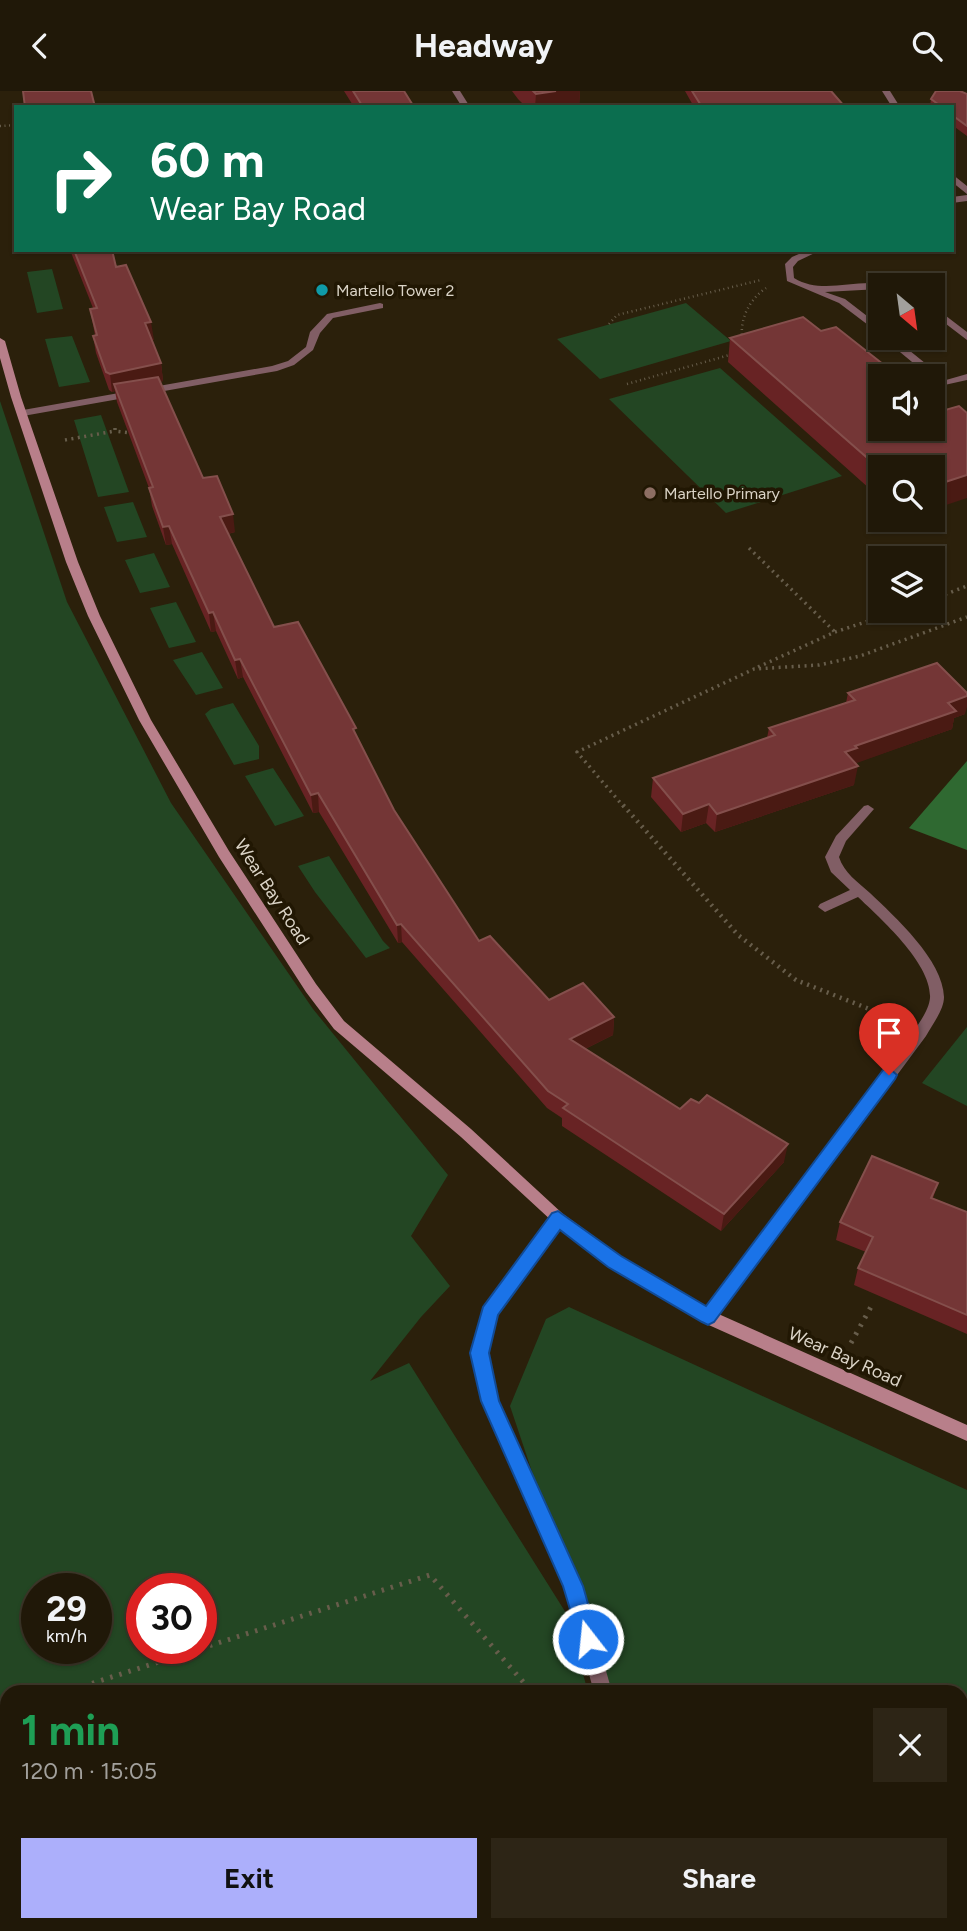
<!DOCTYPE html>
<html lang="en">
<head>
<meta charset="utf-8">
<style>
  :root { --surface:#201808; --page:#2d2516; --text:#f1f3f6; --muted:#a2a09c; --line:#3d3729; --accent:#acaffb }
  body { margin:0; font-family:Figtree,sans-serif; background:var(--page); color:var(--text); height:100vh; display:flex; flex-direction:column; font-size:26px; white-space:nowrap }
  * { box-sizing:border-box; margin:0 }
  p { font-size:23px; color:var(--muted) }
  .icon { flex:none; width:38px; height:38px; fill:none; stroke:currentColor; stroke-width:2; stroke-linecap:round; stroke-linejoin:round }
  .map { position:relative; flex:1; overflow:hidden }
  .side { position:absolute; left:0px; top:1594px; width:968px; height:247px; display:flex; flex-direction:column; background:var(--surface); border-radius:21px 21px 0 0; box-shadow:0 2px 5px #0004,0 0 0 2px var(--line) }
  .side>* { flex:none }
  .top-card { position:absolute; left:14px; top:14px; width:940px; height:147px; border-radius:0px; box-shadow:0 2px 5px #0004,0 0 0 2px var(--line); background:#0b6e4f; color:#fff; overflow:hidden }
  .needle { width:46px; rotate:151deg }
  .fabs { position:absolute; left:868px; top:182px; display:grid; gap:14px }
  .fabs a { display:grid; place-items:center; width:77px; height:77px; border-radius:0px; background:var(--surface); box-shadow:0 2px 5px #0004,0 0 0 2px var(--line); font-size:35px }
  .speed { position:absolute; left:21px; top:1482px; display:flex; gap:14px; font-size:35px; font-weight:700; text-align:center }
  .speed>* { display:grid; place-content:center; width:91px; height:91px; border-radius:50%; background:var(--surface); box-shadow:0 2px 5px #0004,0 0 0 2px var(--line); line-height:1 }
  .speed small { font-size:18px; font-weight:400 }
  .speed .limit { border:10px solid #d22; background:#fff; color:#111 }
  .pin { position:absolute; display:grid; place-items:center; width:60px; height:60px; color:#fff; margin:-72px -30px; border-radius:50% 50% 50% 0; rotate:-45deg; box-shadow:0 0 7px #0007 }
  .pin .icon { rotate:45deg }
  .me { position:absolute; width:77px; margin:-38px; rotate:344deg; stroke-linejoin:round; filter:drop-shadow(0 0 5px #0008) }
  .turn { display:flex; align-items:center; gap:24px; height:147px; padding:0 21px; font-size:32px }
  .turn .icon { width:91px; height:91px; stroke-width:2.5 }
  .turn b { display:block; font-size:49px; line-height:60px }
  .round { display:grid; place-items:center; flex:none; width:74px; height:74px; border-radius:0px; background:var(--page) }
  .headline { display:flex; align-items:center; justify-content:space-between; height:119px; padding:0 21px }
  h1 { font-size:42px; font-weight:700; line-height:52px; color:#1e9e55 }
  .action { display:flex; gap:14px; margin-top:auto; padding:14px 21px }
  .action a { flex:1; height:80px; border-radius:0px; background:var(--accent); color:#111; font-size:28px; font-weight:700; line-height:80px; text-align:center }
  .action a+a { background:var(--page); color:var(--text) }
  header { display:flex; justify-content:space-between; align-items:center; height:91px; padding:0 21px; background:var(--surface); font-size:32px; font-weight:700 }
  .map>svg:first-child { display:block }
  .green { fill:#234623; fill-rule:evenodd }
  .forest { fill:#2f6931 }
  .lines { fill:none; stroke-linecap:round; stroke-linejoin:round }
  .path-far3 { stroke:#675d4b; stroke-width:2.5; stroke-dasharray:1 3.5; stroke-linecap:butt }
  .path-far2 { stroke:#675d4b; stroke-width:3.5; stroke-dasharray:2 4.5; stroke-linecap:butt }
  .path-far1 { stroke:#675d4b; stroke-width:4.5; stroke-dasharray:2 5; stroke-linecap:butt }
  .path { stroke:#675d4b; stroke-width:5; stroke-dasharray:2.5 7; stroke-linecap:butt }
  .lane { fill:#815e65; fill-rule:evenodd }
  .street { fill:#815e65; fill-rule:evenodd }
  .secondary { fill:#b87f8a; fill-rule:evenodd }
  .wall { fill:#682324 }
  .shaded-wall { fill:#4a1a13 }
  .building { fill:#743636; stroke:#844f4c; stroke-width:2 }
  .route { fill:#1a73e8; stroke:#114b97; stroke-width:2 }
  .culture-dot { fill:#0f9aa8; stroke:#211703; stroke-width:2.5 }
  .education-dot { fill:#8d6e63; stroke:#211703; stroke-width:2.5 }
  .labels { text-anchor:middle; stroke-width:7; stroke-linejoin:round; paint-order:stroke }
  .far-poi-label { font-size:16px; fill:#dad3c6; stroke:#211703; text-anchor:start }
  .street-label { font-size:18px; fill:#dad3c6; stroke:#211703 }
</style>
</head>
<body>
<header><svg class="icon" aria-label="back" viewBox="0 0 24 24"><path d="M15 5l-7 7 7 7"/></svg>Headway<svg class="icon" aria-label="search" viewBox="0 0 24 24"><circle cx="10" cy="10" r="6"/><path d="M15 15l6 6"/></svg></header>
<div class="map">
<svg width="967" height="1840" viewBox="0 0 967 1840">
  <rect width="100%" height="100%" fill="#2b200b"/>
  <path class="green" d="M52,178L63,218L37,222L27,181Z
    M686,212L731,250L600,288L557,248Z
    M72,245L90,291L59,296L45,248Z
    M720,277L842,385L726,422L609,308Z
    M0,310L67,511L171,712L313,918L448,1084L411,1145L450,1195L421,1226L370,1290L409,1272L566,1522L588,1601H7V1834H652L654,1840H0ZM37,1498H96V1558H37ZM142,1498H201V1558H142Z
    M101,324L129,401L98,406L74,329Z
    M133,411L147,446L117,451L104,416Z
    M154,462L170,496L140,502L125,469Z
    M176,511L196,551L169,557L150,517Z
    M202,561L223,597L196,604L173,569Z
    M233,612L259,655V668L234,674L205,623L211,618Z
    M273,677L304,725L275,735L245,685Z
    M329,765L383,850L390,857L366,867L315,801L298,775Z
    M967,936V1015L922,992Z
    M569,1216L967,1399V1840H686L684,1834H961V1601H606L510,1315L546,1228Z"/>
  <path class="forest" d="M967,670V759L909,737Z"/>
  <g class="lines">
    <path class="path-far3" d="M0,35L16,34
      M609,233L617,224L761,189
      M742,248C740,227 749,209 766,197
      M627,293L733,263"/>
    <path class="path-far2" d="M115,337V340L132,342
      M65,349L115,340
      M749,457L835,541
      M933,508L967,495
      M758,576L835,541L899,520
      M624,716L577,661L754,578L819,574L860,565L967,526"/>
    <path class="path-far1" d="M623,714L738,844L796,889L892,927"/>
    <path class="path" d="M851,1252L872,1214
      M65,1601L430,1484L532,1601
      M0,1622L7,1620
      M608,1834L610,1840"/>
    <path class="lane" d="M967,104V110L952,112V106Z
      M808,159H821L798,170L793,176L794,187C822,204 853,188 883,193L880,194V198L825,201L845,208L880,235V243L839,212L787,190L785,173L792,166Z
      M380,212L383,213V217L333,227L320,242L313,259L294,274L277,280L23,325L18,322L23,319L272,275L288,270L306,256L310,241L327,223Z
      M933,215L967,241V249L933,223Z
      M883,247H894L946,289L967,283V289L940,295L933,289V285H929Z"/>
    <path class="street" d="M452,0H460L470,16H462Z
      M882,0H890L900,16H892Z
      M952,83L967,95V103L952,91Z
      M868,714L874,718L846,750L839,766C844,782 858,791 870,802C895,826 943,869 944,906C944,919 932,934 926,945L714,1231L708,1233L702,1231L700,1226L702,1221L916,937C921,929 929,918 930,907C932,873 881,828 858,806L825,821L818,816L820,813L850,799L831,781L825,766L836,745L864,715Z
      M558,1121L563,1123L566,1127L563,1131L496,1224L487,1262L498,1310L582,1495L612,1601H594L564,1495L482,1310L471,1262L483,1217L553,1123Z
      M659,1834H679L681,1840H661Z"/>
    <path class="secondary" d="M0,247L5,250L21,306L78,471L100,525L151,629L229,760L316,893L344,930L471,1038L563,1123L621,1165L714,1221L967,1334V1350L702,1231L609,1175L553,1131L461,1046L334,938L306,901L219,766L139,629L88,525L66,471L11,306L0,267Z"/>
  </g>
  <path class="wall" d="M344,0H404L414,16H354Z
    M512,0H580L579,16H526L518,8Z
    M685,0H831L845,16H694Z
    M936,0H967H961L967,3V45L952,34V16H930L931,8Z
    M70,159H112L116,176L154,249H151L161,272L163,290L160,291L203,387L235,441L228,443L274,536L357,646L394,719L479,850L549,909L614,926L613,944L585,958L680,1018L784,1071L721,1140L562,1035V1027L547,1017L402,851L398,852L319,721L313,722L243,586L238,588L216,540L211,541L172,453L166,454L152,415L149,397L117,311L115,300L112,301L109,299L96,262L93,245L95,244L90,218L93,217Z
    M730,247L942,320L967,322L940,416L933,410V376H880V407L728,271Z
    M848,602L965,623L954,627L952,638L855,672L854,694L715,741L706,732L681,741L651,706L653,687L767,647L769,637L846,612Z
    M938,1092L933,1107L967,1121V1243L854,1194L858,1177L866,1161L836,1149L840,1131Z"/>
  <path class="shaded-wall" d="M556,0H580L579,16H535L536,3Z
    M151,231L154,249L147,250L145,232Z
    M161,272L163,290L116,300L114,293L115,300L112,301L110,283Z
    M967,384V407L940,416L945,391Z
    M233,423L235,441L222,444L220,426Z
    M169,435L172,453L166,454L163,436Z
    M213,521L216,540L211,541L209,522Z
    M240,568L243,586L238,588L235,569Z
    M967,605V616L965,623L954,627L952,638L854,673L845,661L855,655L948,612Z
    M858,675L854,694L715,741L717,723Z
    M318,702L319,721L313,722L311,704Z
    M709,713L706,732L681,741L683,723Z
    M401,833L402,851L398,852L397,834Z
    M614,926L613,944L569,966L570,948Z
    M788,1053L784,1071L721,1140L724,1123Z"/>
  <path class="building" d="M23,0H91L95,16H25Z
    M353,0H404L414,16H363Z
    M533,0H556L536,3Z
    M692,0H831L845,16H702Z
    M936,0H960L967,3V35L952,24V16H942L931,8Z
    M74,159H112L116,176L126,174L151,231L145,232L161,272L110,283L106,281L93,245L97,244L90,218L97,217Z
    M803,226L821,240L836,236L898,285H880V338H933V313L942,320L959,315L967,322V384L945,391L933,380V376H880V378L730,247Z
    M158,286L203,387L217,385L233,423L220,426L274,536L298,531L356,637L353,638L394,719L479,850L490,845L549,909L583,892L614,926L570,948L680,1018L691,1008L699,1012L707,1004L788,1053L724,1123L563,1017L568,1013L548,1000L401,833L397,834L318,702L311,704L240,568L235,569L213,521L209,522L169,435L163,436L149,397L153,396L114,293Z
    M937,572L967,602V605L948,612L956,620L855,655L857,657L845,661L858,675L717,723L709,713L683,723L653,687L775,644L769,637L855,609L848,602Z
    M872,1065L938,1092L931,1107L967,1121V1224L858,1177L873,1146L840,1131Z"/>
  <path class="route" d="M889,977L897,984L895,988L714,1231L708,1234L702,1231L608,1176L560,1139L498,1224L489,1262L499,1310L583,1495L598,1548L595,1555L588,1558L581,1555L563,1495L481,1310L470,1262L483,1216L552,1122L558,1120L621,1165L706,1215L883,979Z"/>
  <circle class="culture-dot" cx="322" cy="199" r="7"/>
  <circle class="education-dot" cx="650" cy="402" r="7"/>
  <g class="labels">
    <g class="far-poi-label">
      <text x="336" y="205">Martello Tower 2</text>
      <text x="664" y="408">Martello Primary</text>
    </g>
    <g class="street-label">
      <text transform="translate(272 801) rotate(57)" y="6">Wear Bay Road</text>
      <text transform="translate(845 1266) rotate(24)" y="6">Wear Bay Road</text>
    </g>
  </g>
</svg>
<div class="fabs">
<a><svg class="needle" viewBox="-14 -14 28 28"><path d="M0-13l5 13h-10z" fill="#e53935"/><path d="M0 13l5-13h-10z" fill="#a2a09c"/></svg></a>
<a><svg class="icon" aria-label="sound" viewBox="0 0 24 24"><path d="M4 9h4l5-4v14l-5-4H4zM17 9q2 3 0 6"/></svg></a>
<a><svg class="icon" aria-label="search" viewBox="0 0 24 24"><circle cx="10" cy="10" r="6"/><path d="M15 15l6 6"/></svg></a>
<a><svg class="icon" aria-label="layers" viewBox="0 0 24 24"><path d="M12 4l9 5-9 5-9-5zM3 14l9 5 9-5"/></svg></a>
</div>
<div class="speed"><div>29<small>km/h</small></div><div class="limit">30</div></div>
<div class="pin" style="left:889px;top:984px;background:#d93025"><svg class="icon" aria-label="arrive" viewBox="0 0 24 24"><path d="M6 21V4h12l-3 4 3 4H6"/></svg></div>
<svg class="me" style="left:588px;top:1548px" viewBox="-20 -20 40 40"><circle r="17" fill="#1a73e8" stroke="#fff" stroke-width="3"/><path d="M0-11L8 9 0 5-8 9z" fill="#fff"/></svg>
<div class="top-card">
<div class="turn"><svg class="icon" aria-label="right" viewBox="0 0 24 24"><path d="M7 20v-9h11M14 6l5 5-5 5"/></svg><div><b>60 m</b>Wear Bay Road</div></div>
</div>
<section class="side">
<div class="headline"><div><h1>1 min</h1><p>120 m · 15:05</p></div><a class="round"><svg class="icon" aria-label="close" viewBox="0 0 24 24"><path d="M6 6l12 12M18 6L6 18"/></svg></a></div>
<div class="action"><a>Exit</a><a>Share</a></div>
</section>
</div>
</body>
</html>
